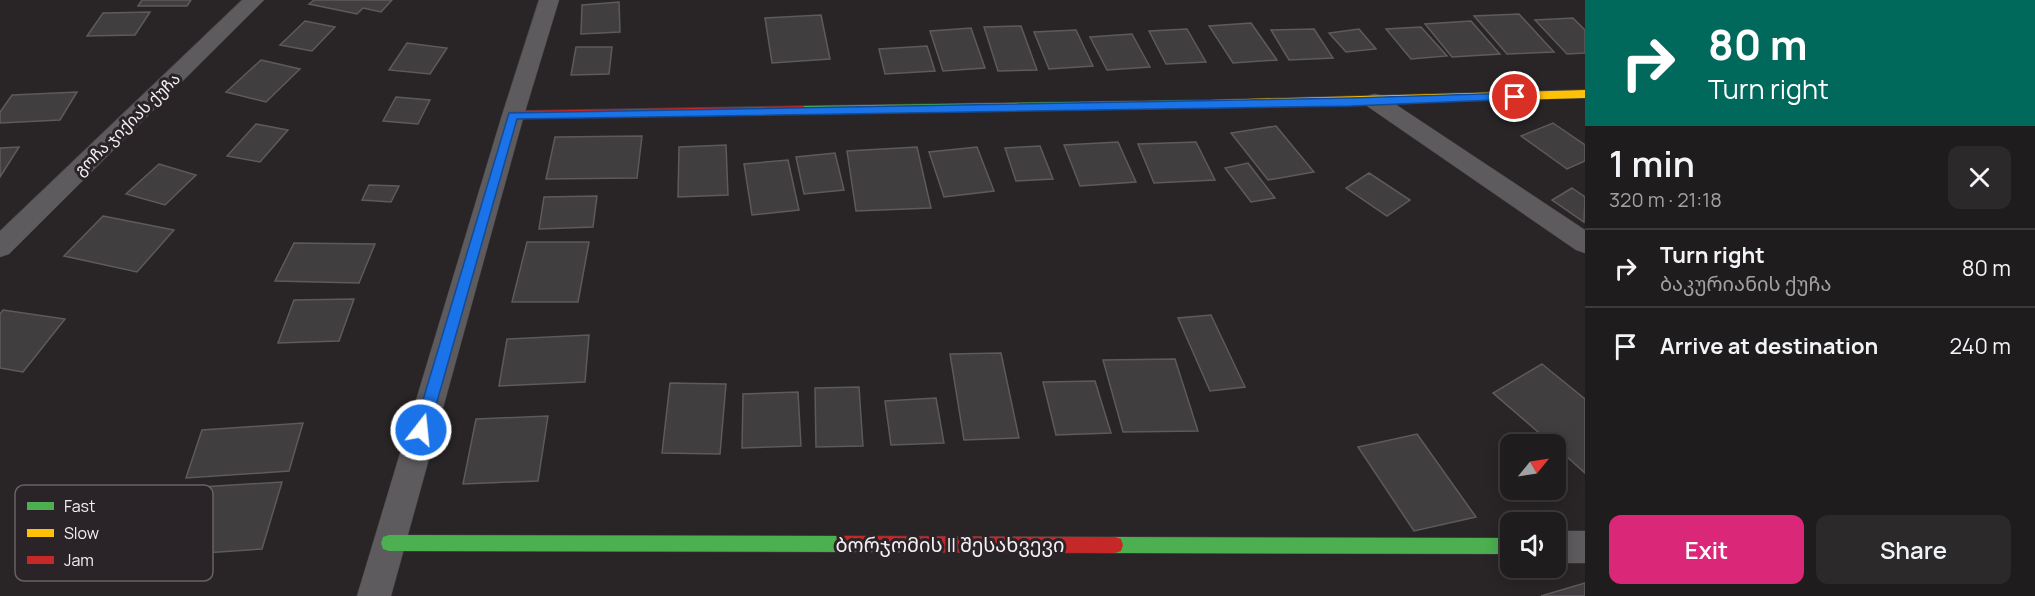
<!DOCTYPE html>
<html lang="en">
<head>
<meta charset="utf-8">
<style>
  :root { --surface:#1f1c1d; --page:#2c292a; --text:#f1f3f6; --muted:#a1a1a4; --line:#3c3a3b; --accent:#db2777 }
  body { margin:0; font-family:Manrope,"Noto Sans Georgian",sans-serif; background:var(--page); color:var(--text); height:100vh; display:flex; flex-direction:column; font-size:22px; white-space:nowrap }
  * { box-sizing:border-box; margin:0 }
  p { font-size:20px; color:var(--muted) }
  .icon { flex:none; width:33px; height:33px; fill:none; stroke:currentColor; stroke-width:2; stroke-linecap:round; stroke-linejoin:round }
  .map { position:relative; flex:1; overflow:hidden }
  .drawer { display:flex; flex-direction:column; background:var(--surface); width:450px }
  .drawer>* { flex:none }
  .top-card { background:#00695c; color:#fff; overflow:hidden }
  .needle { width:39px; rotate:60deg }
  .controls { position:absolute; left:1500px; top:434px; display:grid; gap:12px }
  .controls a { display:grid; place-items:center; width:66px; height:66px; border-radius:12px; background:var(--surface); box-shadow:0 3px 15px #0003,0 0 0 2px var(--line); font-size:30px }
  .pin { position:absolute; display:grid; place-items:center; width:51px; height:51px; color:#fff; margin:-26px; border:3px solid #fff; border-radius:50%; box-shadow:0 2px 6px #0007 }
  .me { position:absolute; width:66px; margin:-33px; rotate:16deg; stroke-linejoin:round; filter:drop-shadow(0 0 4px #0008) }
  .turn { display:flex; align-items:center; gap:21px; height:126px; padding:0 24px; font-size:27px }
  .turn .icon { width:78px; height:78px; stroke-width:2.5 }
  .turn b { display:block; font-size:42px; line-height:51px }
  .round { display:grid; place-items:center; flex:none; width:63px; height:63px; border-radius:12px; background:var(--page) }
  .headline { display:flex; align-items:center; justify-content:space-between; height:102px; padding:0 24px }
  h1 { font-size:36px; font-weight:600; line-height:45px }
  .cta { display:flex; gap:12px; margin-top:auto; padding:12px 24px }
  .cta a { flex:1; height:69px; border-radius:12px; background:var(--accent); color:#fff; font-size:24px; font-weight:600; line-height:69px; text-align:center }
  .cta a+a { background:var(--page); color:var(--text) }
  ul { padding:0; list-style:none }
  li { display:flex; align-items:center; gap:18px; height:78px; padding:0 24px; border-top:2px solid var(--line) }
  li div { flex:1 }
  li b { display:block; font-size:22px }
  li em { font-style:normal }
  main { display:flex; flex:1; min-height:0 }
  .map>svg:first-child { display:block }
  .building { fill:#413e40; stroke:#5e5a5c; stroke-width:1.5 }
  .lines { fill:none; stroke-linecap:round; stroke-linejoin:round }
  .street-casing { stroke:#444243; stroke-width:1 }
  .fast-casing { stroke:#444243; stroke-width:1 }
  .slow-casing { stroke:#444243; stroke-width:1 }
  .jam-casing { stroke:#444243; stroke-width:1 }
  .street { fill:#5d5b5d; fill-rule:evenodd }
  .fast { fill:#4caf50; fill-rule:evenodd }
  .slow { fill:#ffc107; fill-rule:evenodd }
  .jam { fill:#c62828; fill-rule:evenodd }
  .route { fill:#1a73e8; stroke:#114b97; stroke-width:1.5 }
  .labels { text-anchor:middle; stroke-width:6; stroke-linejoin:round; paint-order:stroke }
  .street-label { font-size:16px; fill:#f3eff2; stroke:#2a2428 }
  .near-street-label { font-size:20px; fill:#f3eff2; stroke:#2a2428 }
  .key { fill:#2a2428; stroke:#666165; stroke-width:1.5 }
  .key-label { font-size:16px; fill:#f3eff2 }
</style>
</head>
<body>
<main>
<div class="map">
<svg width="1585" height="596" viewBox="0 0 1585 596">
  <rect width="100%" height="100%" fill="#292527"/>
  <path class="building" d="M142,0H191L187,6H138Z
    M314,0H392L381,12L363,8L357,14L309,4Z
    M619,2L620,32L581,34L582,5Z
    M150,12L135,35L87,36L103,13Z
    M1519,14L1554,52L1507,54L1474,16Z
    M821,15L830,59L772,63L765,18Z
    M1573,18L1585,30V53L1567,54L1535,20Z
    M305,21L335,27L312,51L280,45Z
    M1471,21L1500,54L1452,57L1425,24Z
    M1251,23L1277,60L1233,63L1209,26Z
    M1021,26L1037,70L998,71L984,27Z
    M1421,27L1447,56L1411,59L1386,29Z
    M971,28L985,68L943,71L930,31Z
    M1187,29L1206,62L1166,64L1149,31Z
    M1314,29L1333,58L1289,60L1271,30Z
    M1359,29L1376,49L1346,52L1329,33Z
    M1076,30L1093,66L1049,69L1034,32Z
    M1132,34L1150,67L1107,70L1090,37Z
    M407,43L447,48L430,74L389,70Z
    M927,46L935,71L885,74L879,49Z
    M576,47H612L609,74L571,75Z
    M261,60L300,69L266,102L226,92Z
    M77,92L60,120L0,123V112L12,95Z
    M396,97L430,100L418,124L383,121Z
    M1553,123L1585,145V161L1567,169L1521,136Z
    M256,124L288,130L260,162L227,156Z
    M1276,126L1314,172L1268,180L1231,133Z
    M642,136L637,178L546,179L555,137Z
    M1118,142L1136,182L1080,186L1064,145Z
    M1196,142L1215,180L1154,183L1138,144Z
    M726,145L728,195L678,197L679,147Z
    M1040,146L1053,179L1016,181L1005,148Z
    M19,147L0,177V148Z
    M917,147L931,208L856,211L847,151Z
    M977,147L994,191L944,197L929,152Z
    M835,153L844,190L804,194L796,157Z
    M788,160L799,210L752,215L744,164Z
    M1248,163L1275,198L1251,202L1225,168Z
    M159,164L196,175L165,205L126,194Z
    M1369,173L1410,200L1387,216L1346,188Z
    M369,185L399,186L391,202L362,200Z
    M1572,188L1585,197L1584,222L1552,200Z
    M597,196L593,227L539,229L544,197Z
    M103,216L174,230L137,272L64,256Z
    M527,242H589L578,302H512Z
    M294,243L375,244L359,283L275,281Z
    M354,299L339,341L278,343L294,300Z
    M3,310L65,319L23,372L0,368V314Z
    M1211,315L1245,387L1210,391L1178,318Z
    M589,335L585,382L499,386L507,339Z
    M1001,353L1019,438L964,440L950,354Z
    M1175,359L1198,431L1123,432L1103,360Z
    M1542,364L1585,399V473L1556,447V444H1552L1493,393Z
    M1095,381L1111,433L1056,435L1043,382Z
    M670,383L726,384L720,454L662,453Z
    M859,387L863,446L816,447L815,388Z
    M798,392L801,446L742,448L743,394Z
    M936,398L944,443L891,445L885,401Z
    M548,416L538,481L463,484L476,419Z
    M303,423L289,471L186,478L202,430Z
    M1417,434L1476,517L1414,531L1358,447Z
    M282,482L262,549L160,556L185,488Z
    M1585,583V596H1541Z"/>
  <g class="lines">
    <defs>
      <path id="street" d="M242,0H264L9,254L0,257V231Z
        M539,0H559L524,115L391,596H357L502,115Z
        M1375,94L1383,96L1585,230V253L1576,250L1367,106L1364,101L1367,96Z
        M1556,531H1585V563H1556Z"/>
      <path id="fast" d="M1210,100L1216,104L1214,107L803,114L797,110L803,106Z
        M389,535L843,536L849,538L851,544L849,550L843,552L389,551L383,549L381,543L383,537Z
        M1115,537L1510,538V554L1115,553L1109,551L1107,545L1109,539Z"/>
      <path id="slow" d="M1585,90V98L1210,108L1204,104L1210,100Z"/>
      <path id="jam" d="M803,106L809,110L807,113L513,119L507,115L513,111Z
        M843,536L1115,537L1121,539L1123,545L1121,551L1115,553L843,552L837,550L835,544L837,538Z"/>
    </defs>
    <use href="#street" class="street-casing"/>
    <use href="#fast" class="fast-casing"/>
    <use href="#slow" class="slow-casing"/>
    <use href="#jam" class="jam-casing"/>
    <use href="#street" class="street"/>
    <use href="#fast" class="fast"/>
    <use href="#slow" class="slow"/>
    <use href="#jam" class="jam"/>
  </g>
  <path class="route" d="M1515,93L1519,94V99L1351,106L517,119L429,430L427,435L421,437L416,435L414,430L509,113L1351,98Z"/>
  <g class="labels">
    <g class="street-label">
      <text transform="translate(127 124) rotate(-44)" y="6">გოჩა ჯიქიას ქუჩა</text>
    </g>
    <g class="near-street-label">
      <text x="950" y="552">ბორჯომის II შესახვევი</text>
    </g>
  </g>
  <rect x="15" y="485" width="198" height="96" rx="9" class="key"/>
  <rect x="27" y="502" width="27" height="8" fill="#4caf50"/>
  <rect x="27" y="529" width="27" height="8" fill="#ffc107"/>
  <rect x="27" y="556" width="27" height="8" fill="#c62828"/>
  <g class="key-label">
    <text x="64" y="512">Fast</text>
    <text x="64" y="539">Slow</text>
    <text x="64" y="566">Jam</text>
  </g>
</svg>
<div class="controls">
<a><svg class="needle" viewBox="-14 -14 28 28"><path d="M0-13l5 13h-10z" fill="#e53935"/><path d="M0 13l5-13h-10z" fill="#a1a1a4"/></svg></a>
<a><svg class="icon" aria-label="sound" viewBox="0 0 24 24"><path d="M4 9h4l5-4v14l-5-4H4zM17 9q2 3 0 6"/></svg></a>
</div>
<div class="pin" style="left:1515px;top:97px;background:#d93025"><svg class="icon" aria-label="arrive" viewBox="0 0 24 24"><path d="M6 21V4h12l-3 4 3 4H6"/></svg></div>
<svg class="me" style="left:421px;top:430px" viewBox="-20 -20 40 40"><circle r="17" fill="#1a73e8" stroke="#fff" stroke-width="3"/><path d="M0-11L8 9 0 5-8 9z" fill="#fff"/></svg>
</div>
<section class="drawer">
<div class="top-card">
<div class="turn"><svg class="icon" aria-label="right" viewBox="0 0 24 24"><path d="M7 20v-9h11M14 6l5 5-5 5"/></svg><div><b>80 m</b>Turn right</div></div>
</div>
<div class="headline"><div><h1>1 min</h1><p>320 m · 21:18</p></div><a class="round"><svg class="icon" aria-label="close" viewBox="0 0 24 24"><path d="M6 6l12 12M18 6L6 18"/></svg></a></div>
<ul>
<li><svg class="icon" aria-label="right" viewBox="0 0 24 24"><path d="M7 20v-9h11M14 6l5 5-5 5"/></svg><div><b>Turn right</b><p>ბაკურიანის ქუჩა</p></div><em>80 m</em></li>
<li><svg class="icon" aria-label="arrive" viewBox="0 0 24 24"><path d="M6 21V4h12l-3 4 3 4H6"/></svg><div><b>Arrive at destination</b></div><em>240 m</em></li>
</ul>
<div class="cta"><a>Exit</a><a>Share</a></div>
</section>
</main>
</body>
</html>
